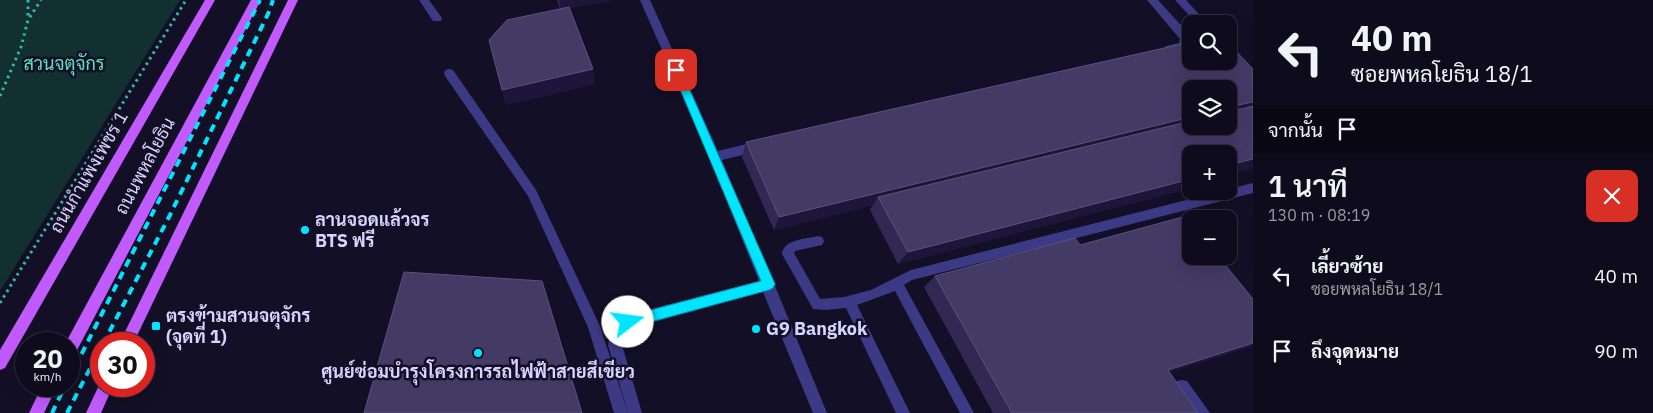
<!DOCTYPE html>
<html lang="th">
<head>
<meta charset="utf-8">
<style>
  :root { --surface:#0e0b1c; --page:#1c1929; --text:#f1f3f6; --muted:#9b9ba3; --line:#2e2b3b }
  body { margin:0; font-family:"IBM Plex Sans",Sarabun,sans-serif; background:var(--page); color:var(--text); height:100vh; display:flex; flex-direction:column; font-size:19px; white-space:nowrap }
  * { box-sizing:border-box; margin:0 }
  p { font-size:16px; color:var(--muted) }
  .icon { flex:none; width:28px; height:28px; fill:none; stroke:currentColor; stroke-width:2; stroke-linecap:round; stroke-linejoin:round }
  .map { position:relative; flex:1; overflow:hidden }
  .details { display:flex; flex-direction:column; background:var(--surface); width:400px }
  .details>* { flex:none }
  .guide { background:#0e0b1c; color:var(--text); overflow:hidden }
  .buttons { position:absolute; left:1182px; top:15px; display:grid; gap:10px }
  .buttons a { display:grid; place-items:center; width:55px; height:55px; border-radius:10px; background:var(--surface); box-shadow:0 5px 20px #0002,0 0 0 1px var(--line); font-size:25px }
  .speed { position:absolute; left:15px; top:332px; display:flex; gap:10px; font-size:25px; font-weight:700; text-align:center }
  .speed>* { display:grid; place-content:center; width:65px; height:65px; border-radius:50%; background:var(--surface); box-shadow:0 5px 20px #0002,0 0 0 1px var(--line); line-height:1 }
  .speed small { font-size:12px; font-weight:400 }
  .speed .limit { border:8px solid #d22; background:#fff; color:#111 }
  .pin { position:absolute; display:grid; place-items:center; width:42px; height:42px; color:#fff; margin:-21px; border-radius:10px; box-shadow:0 2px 8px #0006 }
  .me { position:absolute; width:55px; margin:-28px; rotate:75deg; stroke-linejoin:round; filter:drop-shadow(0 0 4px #0008) }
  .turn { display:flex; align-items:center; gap:18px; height:105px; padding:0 15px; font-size:22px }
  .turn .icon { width:65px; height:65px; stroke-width:2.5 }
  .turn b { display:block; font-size:35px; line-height:42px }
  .then { display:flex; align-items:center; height:48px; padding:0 15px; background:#0003; gap:10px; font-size:19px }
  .round { display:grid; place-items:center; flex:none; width:52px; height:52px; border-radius:10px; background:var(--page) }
  .overview { display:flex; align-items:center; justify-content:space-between; height:85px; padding:0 15px }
  h1 { font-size:30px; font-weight:600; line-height:38px }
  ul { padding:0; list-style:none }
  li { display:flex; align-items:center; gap:15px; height:75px; padding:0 15px }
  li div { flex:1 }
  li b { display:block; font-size:19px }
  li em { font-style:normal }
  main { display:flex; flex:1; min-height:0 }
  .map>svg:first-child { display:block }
  .green { fill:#12302f }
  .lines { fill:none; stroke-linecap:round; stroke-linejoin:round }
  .path { stroke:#2fb8b0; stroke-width:3; stroke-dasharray:2.5 4; stroke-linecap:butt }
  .service { fill:#3d3a85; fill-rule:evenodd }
  .minor { fill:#3d3a85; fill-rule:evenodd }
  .primary { fill:#c25bff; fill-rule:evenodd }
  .rail { stroke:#00e5ff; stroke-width:4; stroke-dasharray:8 6; stroke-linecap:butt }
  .wall { fill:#312854; fill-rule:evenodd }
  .shaded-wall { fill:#1d163a }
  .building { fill:#433a66; stroke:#5a527e }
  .route { fill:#00e5ff; stroke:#0095a6 }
  .poi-dot { fill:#00e5ff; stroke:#130f26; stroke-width:2 }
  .labels { text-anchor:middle; stroke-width:5; stroke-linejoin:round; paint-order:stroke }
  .park-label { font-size:18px; fill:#5fe0c0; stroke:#130f26 }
  .street-label { font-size:18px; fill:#d9d4ff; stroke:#130f26 }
  .poi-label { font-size:18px; font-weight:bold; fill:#d9d4ff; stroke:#130f26; text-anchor:start }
</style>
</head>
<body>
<main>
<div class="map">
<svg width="1253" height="413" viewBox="0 0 1253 413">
  <rect width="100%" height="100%" fill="#130f26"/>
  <path class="green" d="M0,0H180L0,291Z"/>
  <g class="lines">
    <path class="path" d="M28,0V19
      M0,96L21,47L28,20L41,0
      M0,303L186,0"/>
    <path class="service" d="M449,69L453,70L536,190L600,326L628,413H614L588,327L528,196L445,76L444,73L445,70Z
      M1253,183V193L912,280L904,285L974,413H960L895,291L857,305L910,413H896L846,308L826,310L813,309L782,254C784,239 806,239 818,236L822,237L824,241L822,245L795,251L794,253L820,299L844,297L871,290L911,270L1222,191H1229V189Z
      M1182,380L1187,381L1210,413H1195L1175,386L1177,381Z"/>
    <path class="minor" d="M419,0H429L442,18L441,21H433Z
      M640,0H650L718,151L759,141L763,143L765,146L763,149L759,151L722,160L772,279L776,284L775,286L827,413H813L763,292L632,328L623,334L622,345L642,413H628L608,345L611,326L628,315L759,281L709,157Z
      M1147,0H1158L1190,35L1191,38L1187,49L1170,53L1166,52L1165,49L1166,46L1179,43L1180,39Z
      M1175,0H1186L1208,24H1197Z"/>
    <path class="primary" d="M205,0H215L5,368L0,370V350Z
      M251,0H261L74,356L69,358V344H65Z
      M288,0H298L133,344H119Z
      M101,381V386H113L101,413H86Z
      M42,386H57L44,413H29Z"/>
    <path class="rail" d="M103,344L170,215L268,14L273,0
      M69,379L260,0
      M52,413L65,386
      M67,413L101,347"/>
  </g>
  <path class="wall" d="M557,0H613L570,8L593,69L594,84L506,105L489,40L560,9Z
    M1191,42V61H1229V44L1253,69V168L1229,174V154H1191V184L1183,190L898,264L870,210L873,205L774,230L742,157L746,142ZM1191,89H1229V126H1191Z
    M1080,245L1253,299V346L1169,372L1198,413H993L924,287L935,276Z"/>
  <path class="shaded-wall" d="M559,0H613L561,10Z
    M593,69L594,84L506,105L502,90Z
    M1253,102V112L1229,118V107Z
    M1191,117V126L878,197L873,205L774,230L779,217Z
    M1253,159V168L1229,174V165Z
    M1191,178V184L1183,190L898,264L908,252Z
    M1253,343V346L1148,379L1168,370Z"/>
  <path class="building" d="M569,7L593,69L502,90L489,40L507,20Z
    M1191,42V61H1229V44L1253,69V102L1229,107V89H1191V117L779,217L746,142Z
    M1253,106V159L1229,165V154H1191V179L908,252L878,197L1191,121V126H1229V112Z
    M1186,216L1191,223V256H1218L1253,299V343L1168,370L1198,413H1012L935,276L1075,238L1080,245Z
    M404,272L542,281L582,413H364Z"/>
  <path class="route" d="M676,66L681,70L775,284L773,288L769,290L628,328L624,327L622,322L624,318L628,316L761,281L672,70Z"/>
  <g class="poi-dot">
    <circle cx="305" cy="230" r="5"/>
    <rect x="151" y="321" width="10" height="10" rx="2.5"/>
    <circle cx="756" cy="329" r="5"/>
    <circle cx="478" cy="353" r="5"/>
  </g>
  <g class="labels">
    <g class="park-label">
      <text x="64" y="70">สวนจตุจักร</text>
    </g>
    <g class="street-label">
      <text transform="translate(145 166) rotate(-62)" y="6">ถนนพหลโยธิน</text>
      <text transform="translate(89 172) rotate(-60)" y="6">ถนนกำแพงเพชร 1</text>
    </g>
    <g class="poi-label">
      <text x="315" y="226">ลานจอดแล้วจร<tspan x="315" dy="21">BTS ฟรี</tspan></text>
      <text x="166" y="322">ตรงข้ามสวนจตุจักร<tspan x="166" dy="21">(จุดที่ 1)</tspan></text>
      <text x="766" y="335">G9 Bangkok</text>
      <text x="478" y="378" text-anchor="middle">ศูนย์ซ่อมบำรุงโครงการรถไฟฟ้าสายสีเขียว</text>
    </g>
  </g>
</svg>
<div class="buttons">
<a><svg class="icon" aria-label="search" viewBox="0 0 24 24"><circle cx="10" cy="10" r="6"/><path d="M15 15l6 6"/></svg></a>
<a><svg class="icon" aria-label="layers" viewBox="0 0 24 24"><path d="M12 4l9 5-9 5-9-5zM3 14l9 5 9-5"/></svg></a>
<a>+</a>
<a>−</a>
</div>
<div class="speed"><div>20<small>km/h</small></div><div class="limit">30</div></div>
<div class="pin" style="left:676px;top:70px;background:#d93025"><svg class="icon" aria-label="arrive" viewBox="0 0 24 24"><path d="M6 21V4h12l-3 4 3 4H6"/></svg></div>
<svg class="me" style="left:628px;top:322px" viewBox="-20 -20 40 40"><circle r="19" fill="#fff"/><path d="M0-13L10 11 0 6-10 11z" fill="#00e5ff"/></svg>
</div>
<section class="details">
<div class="guide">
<div class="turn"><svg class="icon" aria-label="left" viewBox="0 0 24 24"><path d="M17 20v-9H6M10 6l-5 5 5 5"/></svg><div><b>40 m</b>ซอยพหลโยธิน 18/1</div></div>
<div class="then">จากนั้น<svg class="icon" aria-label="arrive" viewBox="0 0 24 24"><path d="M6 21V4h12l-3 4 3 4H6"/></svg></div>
</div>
<div class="overview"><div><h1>1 นาที</h1><p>130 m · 08:19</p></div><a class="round" style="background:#d93025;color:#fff"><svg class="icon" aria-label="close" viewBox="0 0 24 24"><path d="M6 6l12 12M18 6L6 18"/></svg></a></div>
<ul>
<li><svg class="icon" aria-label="left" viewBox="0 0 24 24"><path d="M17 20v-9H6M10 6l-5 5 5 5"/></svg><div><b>เลี้ยวซ้าย</b><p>ซอยพหลโยธิน 18/1</p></div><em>40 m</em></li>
<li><svg class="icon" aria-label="arrive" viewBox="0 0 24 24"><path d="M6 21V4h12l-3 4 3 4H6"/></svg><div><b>ถึงจุดหมาย</b></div><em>90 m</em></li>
</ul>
</section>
</main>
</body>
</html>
